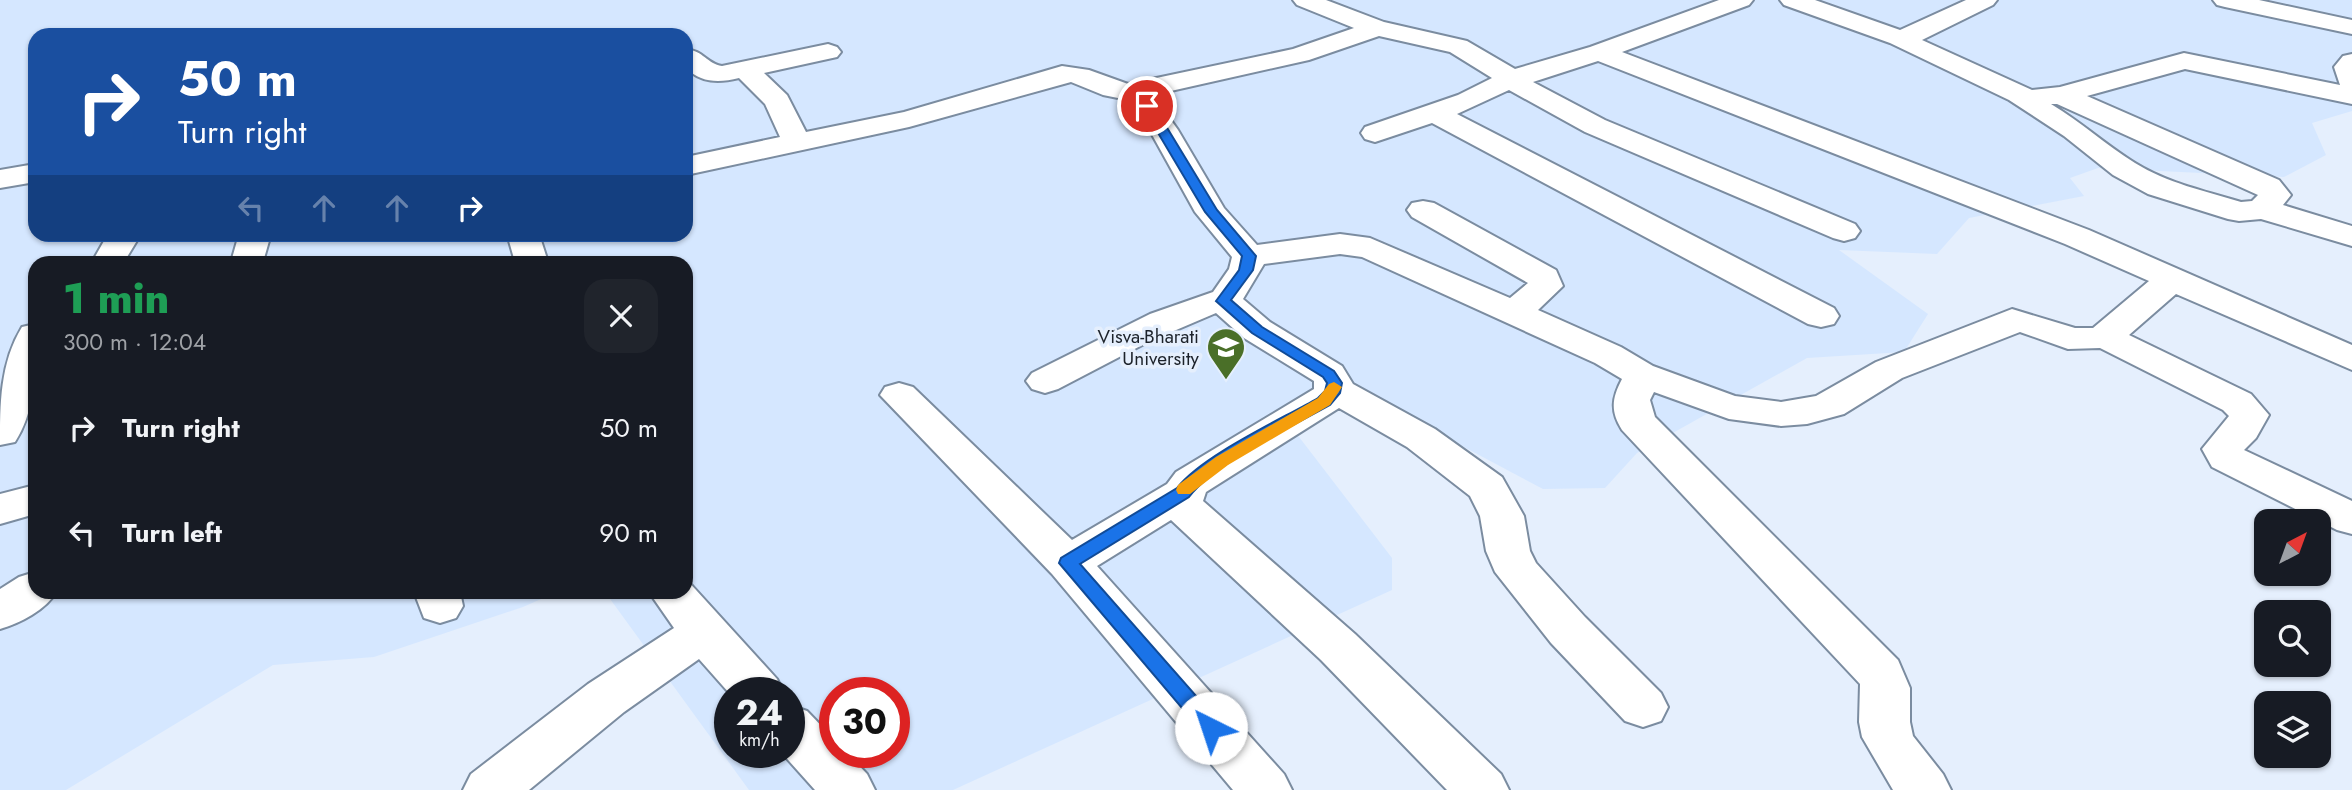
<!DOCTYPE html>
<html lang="en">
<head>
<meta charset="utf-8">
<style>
  :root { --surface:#171b24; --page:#20242c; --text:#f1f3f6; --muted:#9ea1a6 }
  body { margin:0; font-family:Jost,sans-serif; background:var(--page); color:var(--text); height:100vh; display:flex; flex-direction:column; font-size:26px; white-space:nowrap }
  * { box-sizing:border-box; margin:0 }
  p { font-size:23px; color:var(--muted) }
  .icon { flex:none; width:38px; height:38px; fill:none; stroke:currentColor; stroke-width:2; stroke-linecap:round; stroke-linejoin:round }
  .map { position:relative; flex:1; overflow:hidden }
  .side { position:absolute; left:28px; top:256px; width:665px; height:343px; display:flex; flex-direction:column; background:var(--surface); border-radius:21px; box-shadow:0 2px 5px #0004 }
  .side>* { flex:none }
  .banner { position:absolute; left:28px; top:28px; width:665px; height:214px; border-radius:21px; box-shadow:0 2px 5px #0004; background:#1a4fa0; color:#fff; overflow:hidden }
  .needle { width:46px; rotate:41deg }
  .buttons { position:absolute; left:2254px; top:509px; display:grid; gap:14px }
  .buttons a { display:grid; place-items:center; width:77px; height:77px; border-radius:14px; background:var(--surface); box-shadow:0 2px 5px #0004; font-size:35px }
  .speed { position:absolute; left:714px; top:677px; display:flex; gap:14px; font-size:35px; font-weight:700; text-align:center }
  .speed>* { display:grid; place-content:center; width:91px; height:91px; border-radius:50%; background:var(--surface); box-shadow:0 2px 5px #0004; line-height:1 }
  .speed small { font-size:18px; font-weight:400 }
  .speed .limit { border:10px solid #d22; background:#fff; color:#111 }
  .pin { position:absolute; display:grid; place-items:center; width:60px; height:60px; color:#fff; margin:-30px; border:4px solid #fff; border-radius:50%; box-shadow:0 2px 7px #0007 }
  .me { position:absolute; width:77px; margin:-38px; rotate:319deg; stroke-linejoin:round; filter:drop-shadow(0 0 5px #0008) }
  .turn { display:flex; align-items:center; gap:24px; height:147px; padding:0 35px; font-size:32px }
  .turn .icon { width:91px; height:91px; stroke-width:2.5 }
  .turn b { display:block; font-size:49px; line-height:60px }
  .lanes { display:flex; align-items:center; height:66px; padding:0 35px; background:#0003; justify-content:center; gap:35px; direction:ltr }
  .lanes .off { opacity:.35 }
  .round { display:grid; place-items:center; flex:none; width:74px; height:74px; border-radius:21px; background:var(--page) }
  .summary { display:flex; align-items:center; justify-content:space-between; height:119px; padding:0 35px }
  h1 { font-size:42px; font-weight:800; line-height:52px; color:#1e9e55 }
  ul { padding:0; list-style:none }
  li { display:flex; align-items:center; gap:21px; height:105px; padding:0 35px }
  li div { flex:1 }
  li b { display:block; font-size:26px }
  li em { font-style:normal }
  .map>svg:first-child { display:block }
  .built { fill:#d5e7ff; fill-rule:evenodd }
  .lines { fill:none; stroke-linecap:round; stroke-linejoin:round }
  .minor-casing { stroke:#7b8ca0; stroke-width:4 }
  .minor { fill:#fff; fill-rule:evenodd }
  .route { fill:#1a73e8; stroke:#114b97; stroke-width:2 }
  .slow { fill:#f59e0b }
  .labels { text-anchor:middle; stroke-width:7; stroke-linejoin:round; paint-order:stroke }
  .poi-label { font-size:19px; fill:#1c222a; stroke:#e5effd; text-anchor:end }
</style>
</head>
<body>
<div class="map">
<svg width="2352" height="790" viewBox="0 0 2352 790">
  <rect width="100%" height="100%" fill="#e5effd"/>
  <path class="built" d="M0,0H2352V111L2312,123L2326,155L2284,177L2098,168L2070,178L2084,196L1969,218L1937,254L1839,250L1928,314L1904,352L1807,358L1637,453L1605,488L1543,489L1385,405L1326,408L1296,433L1392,558V590L953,790H749L605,592H686V262H35V592H557L523,607L374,657L273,665L66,790H0ZM35,35H686V234H35ZM730,693H789V752H730ZM835,693H894V752H835Z"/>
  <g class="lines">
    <defs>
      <path id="minor" d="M1293,0H1326L1384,22L1467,41L1515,69L1590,47L1719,0H1753L1749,5L1622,52L2089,230L2352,345V370L2176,294L2129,335L2251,394L2269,415L2256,438L2244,450L2352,501V534L2337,530L2212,467L2202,449L2229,416L2223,410L2100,348L2068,349L2020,332L1902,378L1844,414L1807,424L1781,426L1729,419L1654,392L1650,400L1655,417L1898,660L1910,688V722L1913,736L1943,774L1951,790H1893L1862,737L1859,722L1860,684L1622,430C1610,411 1612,398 1622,379L1595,363L1362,257L1340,254L1264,264L1243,299L1270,322L1342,366L1353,384L1435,429L1502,477L1524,516L1530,551L1536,563L1585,617L1661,693L1668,707L1661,721L1643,727L1625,721L1551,643L1495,572L1486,551L1480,516L1470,496L1407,447L1339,408L1206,492L1203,501L1355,634L1501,774L1509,790H1447L1321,660L1171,520L1097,566L1284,774L1292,790H1233L1052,574L880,395L885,387L899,383L913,387L1072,540L1167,484L1176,472L1314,389V381L1244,338L1216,313L1148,342L1058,389L1045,393L1032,389L1026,381L1032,373L1150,314L1213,292L1229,269L1232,257L1195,212L1150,131L1128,100L1103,95L1071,82L909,127L686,175V157L780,137L765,104L739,78C719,83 701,83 686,68V50C702,49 707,64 722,66L828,44L837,47L841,52L837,57L764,73L787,95L806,132L904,112L1062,66L1089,70L1128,84L1293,49L1354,28L1297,5ZM1379,36L1450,52L1492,78L1458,95L1365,127L1361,133L1365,139L1375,142L1432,123L1808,324L1821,327L1834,324L1839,316L1834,308L1457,114L1509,90L1585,132L1833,238L1844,241L1855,238L1860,231L1855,224L1605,120L1533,82L1598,61L2065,244L2149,281L2093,328H2075L2012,309L1876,362L1816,396L1781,402L1735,396L1653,366L1621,347L1538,310L1563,286L1556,270L1434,203L1423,201L1412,203L1407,210L1412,217L1528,283L1510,298L1370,238L1340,234L1257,245L1224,208L1178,130L1153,95L1309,60Z
        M1780,0H1815L1900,30L1966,0H1997L1993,5L1922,40L2032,90L2060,87L2184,53L2340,85L2334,67L2343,56L2352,54V104L2185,69L2087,96L2279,180L2291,195L2283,205L2352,226V246L2261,219L2239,221L2228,219L2148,194L2113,175L2064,136L2009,100L1890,43L1784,5ZM2051,104H2057L2258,195L2252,201L2241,202C2205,191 2167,183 2135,163C2106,145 2081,122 2051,104Z
        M2213,0H2259L2352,20V34L2225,7L2217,5Z
        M35,164V182L0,188V170Z
        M108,234H141L124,262H92Z
        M239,234H271L263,262H231Z
        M507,234H539L548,262H515Z
        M35,324C35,365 38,406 15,442L0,445C0,404 0,363 22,327Z
        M35,485V514L0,524V494Z
        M35,572V592H56C46,610 20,623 0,629V589L19,577Z
        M686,579L777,679L784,693L730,694L699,659L624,712L529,790H463L471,774L588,684L674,628L649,592H686Z
        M414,592H460L463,606L456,618L440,623L424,618Z
        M789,705L807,711L835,740V752H846L867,774L875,790H815L781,752H789Z"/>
    </defs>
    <use href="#minor" class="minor-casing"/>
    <use href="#minor" class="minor"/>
  </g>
  <path class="route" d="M1143,103H1152L1217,210L1256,256L1253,270L1231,300L1262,327L1334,371L1342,383L1340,393L1330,405C1291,427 1215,463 1189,497L1080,564L1219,722L1222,728L1219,734L1211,737L1204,734L1059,563L1061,558L1177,488C1203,455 1280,420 1318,398L1325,391L1327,383L1323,377L1252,333L1216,301L1239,270L1242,256L1205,212L1142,106Z"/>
  <path class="slow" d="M1334,382L1342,387L1330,405L1228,465L1190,494H1178L1176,490L1178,485L1216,457L1318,398L1329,384Z"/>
  <defs>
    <symbol id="university-pin" viewBox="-11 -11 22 30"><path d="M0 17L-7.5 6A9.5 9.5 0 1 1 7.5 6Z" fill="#4a6f28" stroke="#e5effd"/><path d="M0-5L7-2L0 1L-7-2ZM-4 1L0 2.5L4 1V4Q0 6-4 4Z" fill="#fff"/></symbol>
  </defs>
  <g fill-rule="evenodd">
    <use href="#university-pin" x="1204" y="325" width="44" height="60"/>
  </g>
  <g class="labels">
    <g class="poi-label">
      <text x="1199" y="343">Visva-Bharati<tspan x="1199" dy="22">University</tspan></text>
    </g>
  </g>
</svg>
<div class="buttons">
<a><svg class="needle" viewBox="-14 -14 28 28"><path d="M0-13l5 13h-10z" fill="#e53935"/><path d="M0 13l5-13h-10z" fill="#9ea1a6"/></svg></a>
<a><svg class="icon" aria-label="search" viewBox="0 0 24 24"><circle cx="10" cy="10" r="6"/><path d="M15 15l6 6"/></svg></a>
<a><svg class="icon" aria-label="layers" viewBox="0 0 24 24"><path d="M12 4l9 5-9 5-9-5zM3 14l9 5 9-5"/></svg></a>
</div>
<div class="speed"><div>24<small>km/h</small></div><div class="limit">30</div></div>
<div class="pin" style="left:1147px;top:106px;background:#d93025"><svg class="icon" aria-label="arrive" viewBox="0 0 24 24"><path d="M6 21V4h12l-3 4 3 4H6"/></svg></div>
<svg class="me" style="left:1211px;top:728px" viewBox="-20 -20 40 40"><circle r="19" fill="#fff"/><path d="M0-13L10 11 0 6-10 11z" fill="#1a73e8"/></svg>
<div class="banner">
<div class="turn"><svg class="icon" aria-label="right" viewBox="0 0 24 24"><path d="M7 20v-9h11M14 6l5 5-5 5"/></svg><div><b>50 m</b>Turn right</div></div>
<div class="lanes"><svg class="icon off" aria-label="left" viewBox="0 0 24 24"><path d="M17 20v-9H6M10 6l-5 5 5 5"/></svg><svg class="icon off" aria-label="ahead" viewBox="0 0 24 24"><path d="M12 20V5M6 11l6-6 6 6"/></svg><svg class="icon off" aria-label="ahead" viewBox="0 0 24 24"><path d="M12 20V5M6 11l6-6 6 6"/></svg><svg class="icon" aria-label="right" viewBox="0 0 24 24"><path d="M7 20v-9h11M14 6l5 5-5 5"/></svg></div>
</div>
<section class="side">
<div class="summary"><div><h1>1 min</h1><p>300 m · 12:04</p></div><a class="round"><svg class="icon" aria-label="close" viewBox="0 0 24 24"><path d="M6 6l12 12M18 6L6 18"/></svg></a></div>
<ul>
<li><svg class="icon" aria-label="right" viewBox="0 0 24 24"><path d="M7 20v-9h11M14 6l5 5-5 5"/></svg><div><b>Turn right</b></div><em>50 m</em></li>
<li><svg class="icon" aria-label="left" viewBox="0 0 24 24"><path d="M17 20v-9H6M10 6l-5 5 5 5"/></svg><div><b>Turn left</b></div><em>90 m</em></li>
</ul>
</section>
</div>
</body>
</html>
